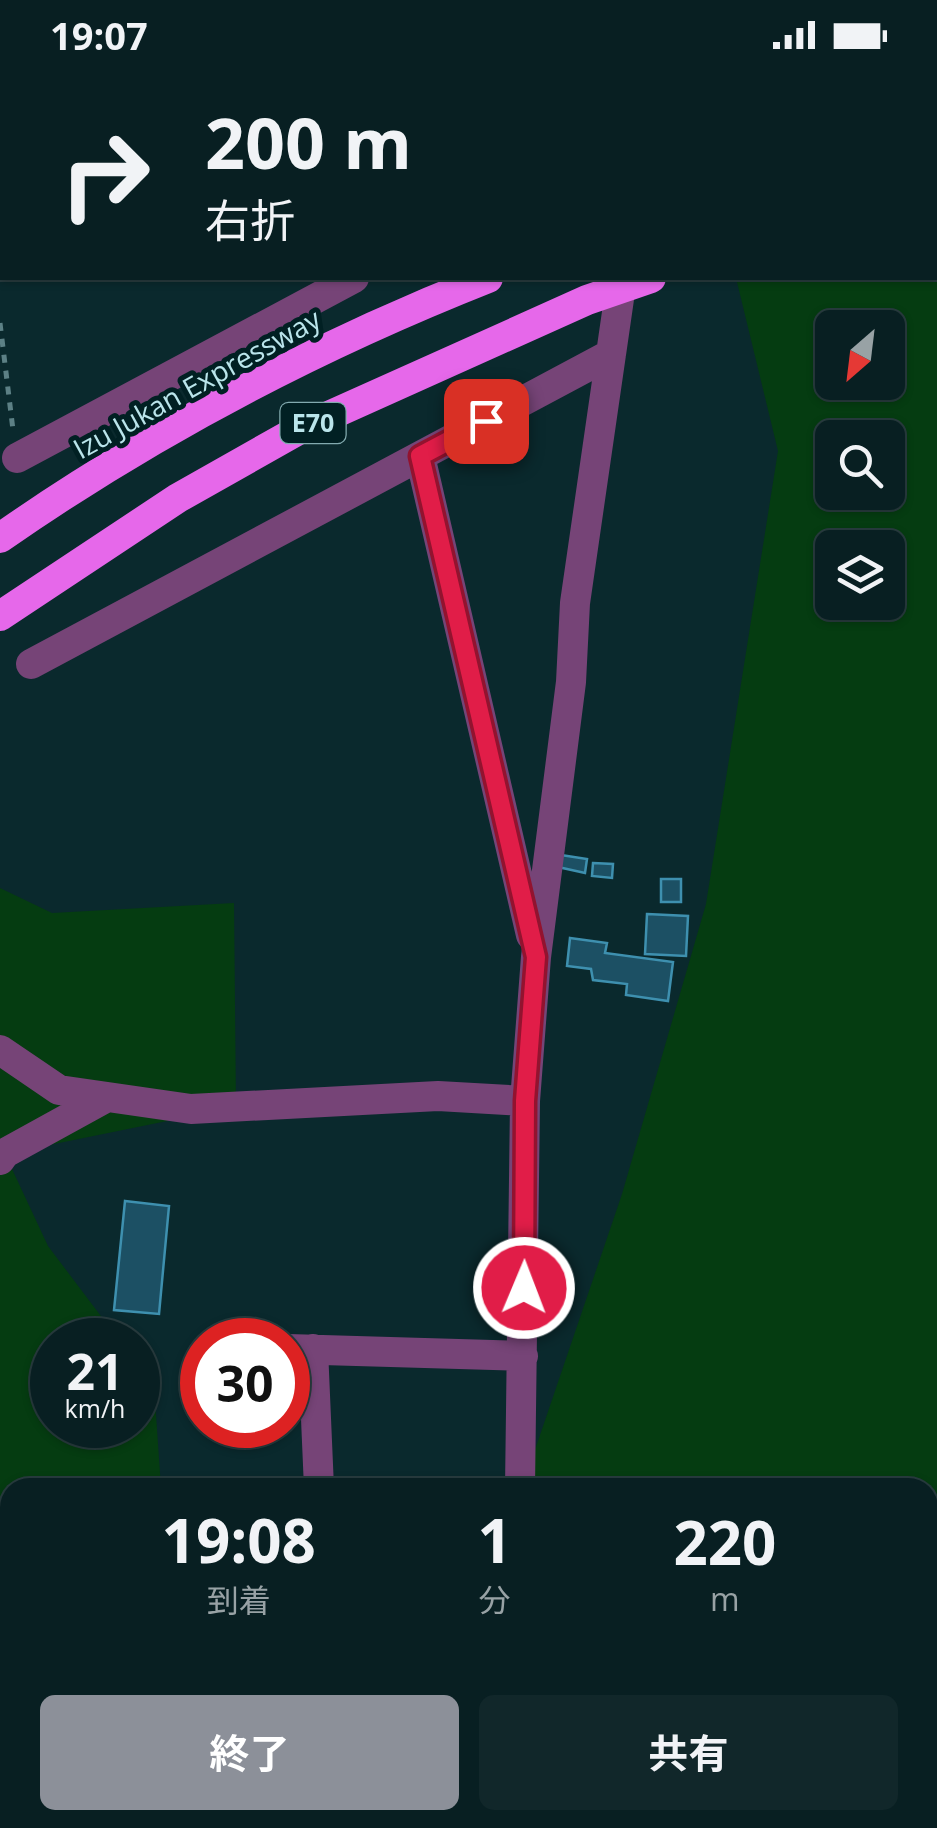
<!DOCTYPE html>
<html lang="ja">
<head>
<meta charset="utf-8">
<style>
  :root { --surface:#081f22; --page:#11272a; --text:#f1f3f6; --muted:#98a2a5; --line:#293d40; --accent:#8c9099 }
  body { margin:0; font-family:"Open Sans","Noto Sans JP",sans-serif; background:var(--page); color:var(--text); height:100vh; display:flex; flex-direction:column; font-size:38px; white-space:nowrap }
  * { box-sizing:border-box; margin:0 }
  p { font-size:32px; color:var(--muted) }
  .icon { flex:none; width:55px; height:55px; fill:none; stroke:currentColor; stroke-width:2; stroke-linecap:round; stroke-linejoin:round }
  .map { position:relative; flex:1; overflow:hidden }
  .side { position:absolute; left:0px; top:1408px; width:938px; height:352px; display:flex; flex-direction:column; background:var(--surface); border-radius:30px 30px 0 0; box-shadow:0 2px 8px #0004,0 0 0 2px var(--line) }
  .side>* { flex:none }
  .hud { position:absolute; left:0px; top:0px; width:938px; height:210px; box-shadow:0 2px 8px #0004,0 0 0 2px var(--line); background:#081f22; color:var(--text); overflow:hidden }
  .needle { width:65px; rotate:208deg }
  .controls { position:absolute; left:815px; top:240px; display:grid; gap:20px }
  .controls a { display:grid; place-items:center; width:90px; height:90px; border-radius:15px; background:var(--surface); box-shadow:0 2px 8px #0004,0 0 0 2px var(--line); font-size:50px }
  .speed { position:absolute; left:30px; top:1248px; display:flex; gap:20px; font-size:50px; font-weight:700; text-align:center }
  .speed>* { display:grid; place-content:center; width:130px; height:130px; border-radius:50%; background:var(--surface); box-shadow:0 2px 8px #0004,0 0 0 2px var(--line); line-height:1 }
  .speed small { font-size:25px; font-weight:400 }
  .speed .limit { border:15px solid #d22; background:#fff; color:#111 }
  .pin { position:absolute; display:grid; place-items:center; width:85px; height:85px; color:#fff; margin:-42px; border-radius:20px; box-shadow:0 5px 15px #0006 }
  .me { position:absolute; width:110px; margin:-55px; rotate:1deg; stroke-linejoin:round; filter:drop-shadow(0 0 8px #0008) }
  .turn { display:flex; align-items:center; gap:35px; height:210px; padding:0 40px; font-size:45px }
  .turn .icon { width:130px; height:130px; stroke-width:2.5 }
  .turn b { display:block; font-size:70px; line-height:85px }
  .eta { display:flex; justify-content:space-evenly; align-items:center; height:170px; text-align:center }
  .eta b { font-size:60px; font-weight:700; line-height:70px }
  .button { display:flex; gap:20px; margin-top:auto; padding:20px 40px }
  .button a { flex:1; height:115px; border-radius:15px; background:var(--accent); color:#fff; font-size:40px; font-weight:700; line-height:115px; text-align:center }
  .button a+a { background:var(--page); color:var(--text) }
  .status { display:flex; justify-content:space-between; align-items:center; height:70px; padding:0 50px; background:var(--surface); direction:ltr }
  .status svg { height:28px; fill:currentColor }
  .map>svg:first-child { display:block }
  .green { fill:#053c11; fill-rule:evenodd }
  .building { fill:#1c5064; stroke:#3e90af; stroke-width:2.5 }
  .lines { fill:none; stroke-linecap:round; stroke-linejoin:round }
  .path { stroke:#5c8085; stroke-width:5; stroke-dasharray:8 8; stroke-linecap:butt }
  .minor { stroke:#764477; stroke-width:30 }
  .highway { stroke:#e668ea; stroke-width:30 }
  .route-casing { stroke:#92132f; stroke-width:25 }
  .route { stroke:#e11d48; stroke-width:18 }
  .labels { text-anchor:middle; stroke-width:10; stroke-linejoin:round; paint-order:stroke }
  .shield { fill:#012023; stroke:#82aaaf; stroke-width:2.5 }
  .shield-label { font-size:25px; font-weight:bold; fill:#bae5eb }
  .street-label { font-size:28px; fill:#bae5eb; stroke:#012023 }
</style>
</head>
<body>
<div class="status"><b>19:07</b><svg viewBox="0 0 49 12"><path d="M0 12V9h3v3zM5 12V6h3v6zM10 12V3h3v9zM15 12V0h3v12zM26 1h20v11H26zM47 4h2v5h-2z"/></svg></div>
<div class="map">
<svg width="937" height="1758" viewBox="0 0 937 1758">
  <rect width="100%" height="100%" fill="#0a292d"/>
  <path class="green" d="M686,0H937V1758H560L559,1750H928V1418H522L622,1124L706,834L778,381L736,208H935V2H686ZM832,258H888V312H832ZM832,368H888V422H832ZM832,478H888V532H832Z
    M0,818L52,843L234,833L236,1037L5,1084L48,1176L119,1270H52V1355H138V1295L154,1316L161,1417L10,1418V1750H185L186,1758H0Z"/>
  <path class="building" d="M561,785L587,789L585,803L558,797Z
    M593,793L613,794L612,808L592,806Z
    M661,809H681V832H661Z
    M647,844L688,846L686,886L645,884Z
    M570,868L607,873L605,883L673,892L668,931L626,925L627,914L593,910L591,899L567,896Z
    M125,1131L169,1136L159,1244L114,1240Z"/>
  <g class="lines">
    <path class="path" d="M0,253L13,360"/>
    <path class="minor" d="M317,0V2
      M155,2L166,0
      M597,2L598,0
      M660,2V0
      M0,38L2,37
      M420,386L531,865
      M17,388L354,208
      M31,594L611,284
      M0,980L59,1020L191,1039L438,1026L525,1031
      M0,1090L5,1083L107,1027
      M288,1279L523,1286
      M313,1279L319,1418
      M520,1418L525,1031L536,887L571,612L575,533L622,208
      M548,1750L549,1758"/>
    <path class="highway" d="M935,67H937
      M935,129H937
      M0,468C152,362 316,276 488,208
      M0,546L178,428L302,358L587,230L651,208"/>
  </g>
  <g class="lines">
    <defs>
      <path id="route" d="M486,351L420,386L536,887L525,1031L524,1218"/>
    </defs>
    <use href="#route" class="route-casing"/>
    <use href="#route" class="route"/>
  </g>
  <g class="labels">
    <rect class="shield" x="280.5" y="333" width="65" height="40" rx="8"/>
    <g class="shield-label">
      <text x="313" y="362">E70</text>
    </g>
    <g class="street-label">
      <text transform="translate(197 314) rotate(-29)" y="10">Izu Jukan Expressway</text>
    </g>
  </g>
</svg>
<div class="controls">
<a><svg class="needle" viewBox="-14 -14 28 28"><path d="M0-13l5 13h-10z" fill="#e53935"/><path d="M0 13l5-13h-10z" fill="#98a2a5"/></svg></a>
<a><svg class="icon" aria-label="search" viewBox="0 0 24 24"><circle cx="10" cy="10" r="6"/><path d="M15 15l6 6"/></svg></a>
<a><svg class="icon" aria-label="layers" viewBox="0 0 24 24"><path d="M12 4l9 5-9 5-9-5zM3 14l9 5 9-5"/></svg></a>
</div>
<div class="speed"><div>21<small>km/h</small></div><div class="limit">30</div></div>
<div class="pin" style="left:486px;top:351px;background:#d93025"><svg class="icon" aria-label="arrive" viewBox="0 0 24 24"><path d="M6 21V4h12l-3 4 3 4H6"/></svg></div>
<svg class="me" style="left:524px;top:1218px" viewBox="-20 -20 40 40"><circle r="17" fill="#e11d48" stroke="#fff" stroke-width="3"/><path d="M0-11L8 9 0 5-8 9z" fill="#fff"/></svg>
<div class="hud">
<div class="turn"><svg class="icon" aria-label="right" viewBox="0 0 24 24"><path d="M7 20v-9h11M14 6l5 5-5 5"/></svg><div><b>200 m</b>右折</div></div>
</div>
<section class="side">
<div class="eta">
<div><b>19:08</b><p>到着</p></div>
<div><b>1</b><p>分</p></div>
<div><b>220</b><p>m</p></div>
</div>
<div class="button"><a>終了</a><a>共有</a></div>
</section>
</div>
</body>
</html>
